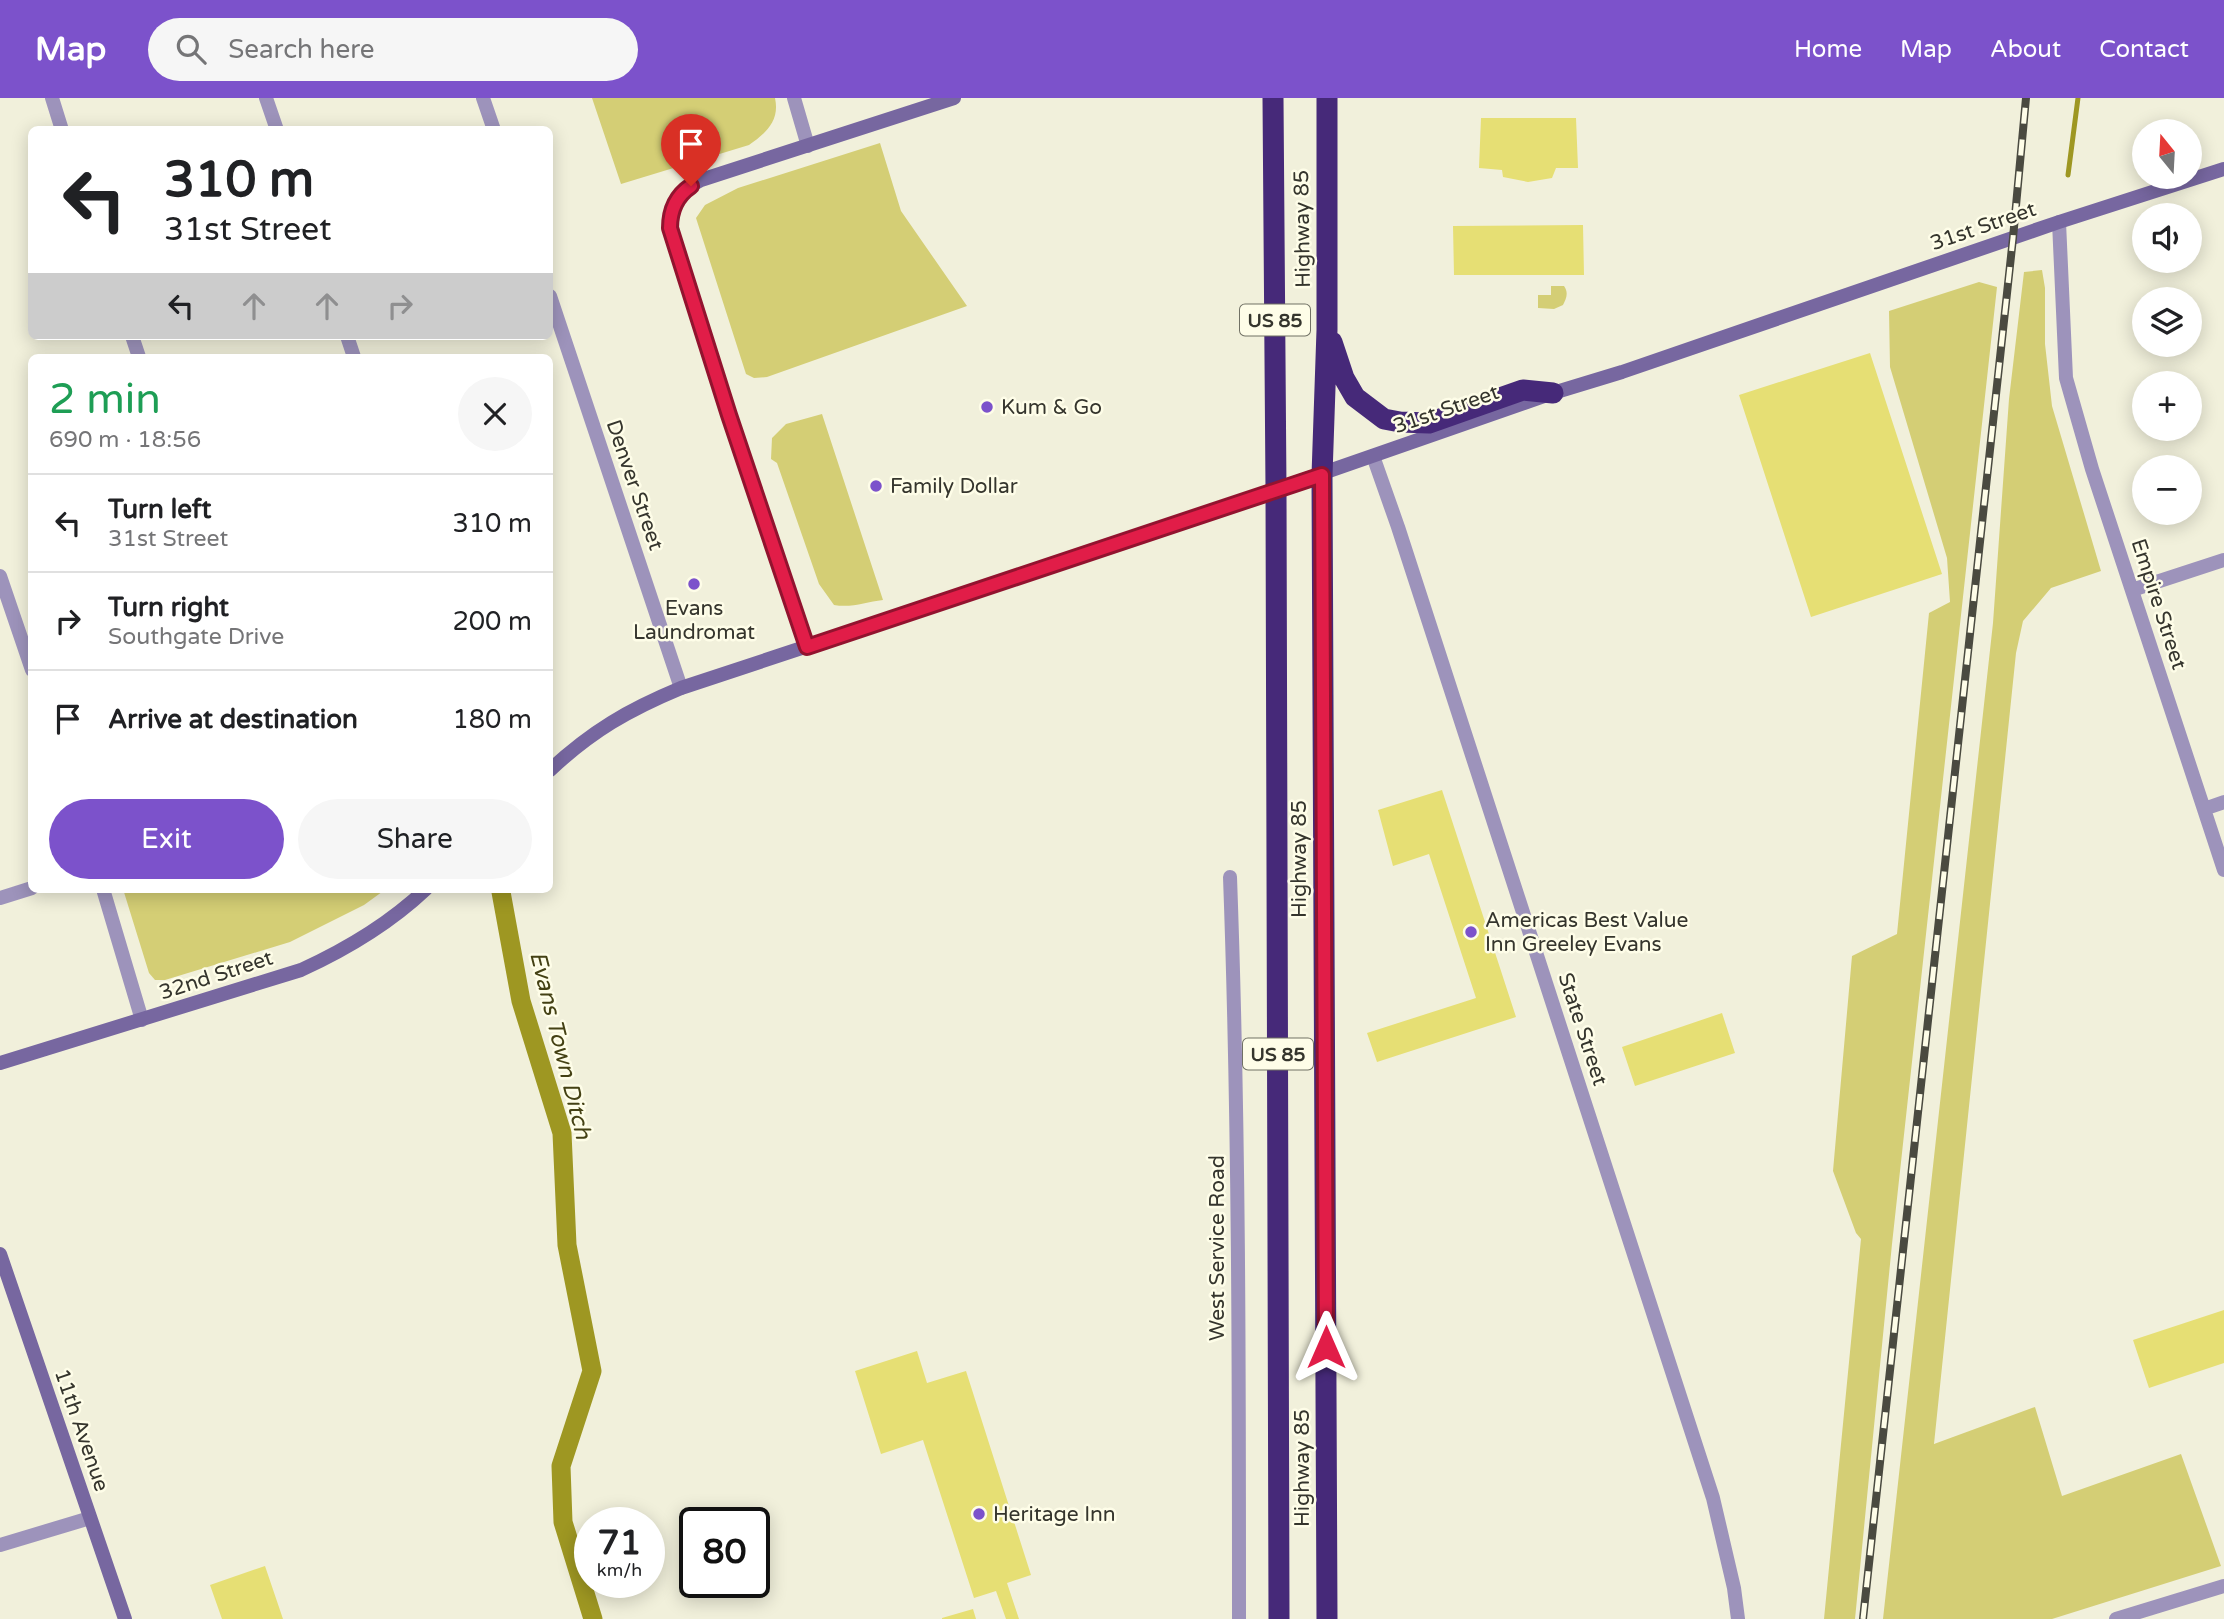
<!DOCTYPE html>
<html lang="en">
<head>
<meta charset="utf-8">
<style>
  :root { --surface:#fff; --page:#f6f6f6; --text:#202124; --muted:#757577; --line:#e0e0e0; --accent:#7c52cb }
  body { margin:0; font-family:"Varela Round",sans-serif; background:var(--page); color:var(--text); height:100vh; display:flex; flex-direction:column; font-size:26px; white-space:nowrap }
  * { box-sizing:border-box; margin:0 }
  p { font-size:23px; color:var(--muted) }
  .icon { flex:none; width:38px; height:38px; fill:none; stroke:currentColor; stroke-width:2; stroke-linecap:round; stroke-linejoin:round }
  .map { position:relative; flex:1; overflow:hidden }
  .side { position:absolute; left:28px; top:256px; width:525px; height:539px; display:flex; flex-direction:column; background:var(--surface); border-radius:10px; box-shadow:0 4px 18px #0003 }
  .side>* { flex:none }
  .top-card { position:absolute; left:28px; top:28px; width:525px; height:214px; border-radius:10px; box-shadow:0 4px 18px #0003; background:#fff; color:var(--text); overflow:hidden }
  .needle { width:46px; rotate:342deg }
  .buttons { position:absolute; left:2132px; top:21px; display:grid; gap:14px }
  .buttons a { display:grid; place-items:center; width:70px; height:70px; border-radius:50%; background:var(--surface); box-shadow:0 4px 18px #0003; font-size:35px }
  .speed { position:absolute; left:574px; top:1409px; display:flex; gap:14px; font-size:35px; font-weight:700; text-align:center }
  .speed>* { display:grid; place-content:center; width:91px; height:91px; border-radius:50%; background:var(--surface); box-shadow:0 4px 18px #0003; line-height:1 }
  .speed small { font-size:18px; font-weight:400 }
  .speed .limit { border:4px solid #111; border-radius:10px; background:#fff; color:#111 }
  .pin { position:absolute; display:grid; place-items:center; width:60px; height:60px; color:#fff; margin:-72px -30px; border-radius:50% 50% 50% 0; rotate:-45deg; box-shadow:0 0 7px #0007 }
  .pin .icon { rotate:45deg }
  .me { position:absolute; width:77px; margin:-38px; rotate:0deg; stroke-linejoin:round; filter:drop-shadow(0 0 5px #0008) }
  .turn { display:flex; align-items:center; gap:24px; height:147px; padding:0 21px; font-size:32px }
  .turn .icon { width:91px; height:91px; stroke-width:2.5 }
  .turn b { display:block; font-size:49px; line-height:60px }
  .lanes { display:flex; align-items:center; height:66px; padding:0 21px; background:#0003; justify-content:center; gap:35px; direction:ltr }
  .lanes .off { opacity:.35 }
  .round { display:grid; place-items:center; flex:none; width:74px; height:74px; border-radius:37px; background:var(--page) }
  .overview { display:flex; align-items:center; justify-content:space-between; height:119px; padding:0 21px }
  h1 { font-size:42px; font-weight:600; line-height:52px; color:#1e9e55 }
  .primary-button { display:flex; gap:14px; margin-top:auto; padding:14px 21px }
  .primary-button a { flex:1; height:80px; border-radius:42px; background:var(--accent); color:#fff; font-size:28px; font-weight:600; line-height:80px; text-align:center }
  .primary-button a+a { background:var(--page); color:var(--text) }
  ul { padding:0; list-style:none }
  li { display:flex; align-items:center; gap:21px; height:98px; padding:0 21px; border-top:2px solid var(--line) }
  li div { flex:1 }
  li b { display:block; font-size:26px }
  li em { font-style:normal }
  header { display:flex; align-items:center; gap:42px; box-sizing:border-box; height:98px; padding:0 35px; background:var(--accent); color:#fff }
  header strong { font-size:33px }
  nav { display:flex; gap:38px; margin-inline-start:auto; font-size:24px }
  .search { width:490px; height:63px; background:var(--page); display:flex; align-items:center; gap:18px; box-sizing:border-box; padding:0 24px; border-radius:38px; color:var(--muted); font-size:26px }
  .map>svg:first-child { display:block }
  .green { fill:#d4ce75 }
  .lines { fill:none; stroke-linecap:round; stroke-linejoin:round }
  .stream { stroke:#9e9722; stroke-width:5 }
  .canal { stroke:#9e9722; stroke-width:19 }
  .building { fill:#e6df74 }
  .street { stroke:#9d93bb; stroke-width:14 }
  .secondary { stroke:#7767a0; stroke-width:14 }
  .highway { stroke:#462979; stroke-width:21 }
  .rail-casing { stroke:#4a4a40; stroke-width:8 }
  .rail { stroke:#fefde8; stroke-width:5; stroke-dasharray:16; stroke-linecap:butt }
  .route-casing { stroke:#92132f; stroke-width:18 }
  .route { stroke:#e11d48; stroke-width:12 }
  .poi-dot { fill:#7c52cb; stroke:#fefde8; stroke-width:2.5 }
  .labels { text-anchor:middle; stroke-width:5; stroke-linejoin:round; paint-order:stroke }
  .shield { fill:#fefde8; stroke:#717165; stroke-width:2 }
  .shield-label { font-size:19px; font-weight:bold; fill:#35352d }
  .street-label { font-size:21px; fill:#35352d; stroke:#fefde8 }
  .poi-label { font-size:21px; fill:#35352d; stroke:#fefde8; text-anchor:start }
  .water-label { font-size:23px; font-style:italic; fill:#444114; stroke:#fefde8 }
</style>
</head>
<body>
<header>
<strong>Map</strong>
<div class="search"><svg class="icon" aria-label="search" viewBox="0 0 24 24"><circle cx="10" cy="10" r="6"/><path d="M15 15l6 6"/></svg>Search here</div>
<nav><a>Home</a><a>Map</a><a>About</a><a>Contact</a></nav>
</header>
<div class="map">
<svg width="2224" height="1521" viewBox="0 0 2224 1521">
  <rect width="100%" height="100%" fill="#f1f0db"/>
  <path class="green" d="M592,0H775C780,23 766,35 749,47L621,86Z
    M880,45L901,113L967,208L767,279L754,280L746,276L696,120L705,107L738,90Z
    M2042,172L2045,190V246L2052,308L2101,473L2051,490L2023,523L2016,555L1934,1346L2035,1309L2062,1398L2181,1356L2221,1468L2052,1521H1883L1993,525L2009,301L2024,174Z
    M1979,184L1997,189L1892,1146L1855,1521H1824L1861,1141L1856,1135L1833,1073L1852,858L1897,836L1929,515L1950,504L1947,460L1890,269L1889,213Z
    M1551,188H1564C1569,195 1566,201 1563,207L1554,211L1538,210V197H1551Z
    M822,316L883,502C866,504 852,510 834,507L819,486L777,365L771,361L772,340L786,326Z
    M123,791H386L364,807L290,844L165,882H155L149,875Z"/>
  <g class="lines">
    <path class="stream" d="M2068,77L2078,0"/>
    <path class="canal" d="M501,794L521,903L562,1035L567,1147L592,1273L561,1368L563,1424L593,1521"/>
  </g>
  <path class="building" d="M1481,20H1576L1578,70H1556L1552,80L1528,84L1503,79L1502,72L1479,70Z
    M1583,127L1584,177H1454L1453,128Z
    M1870,255L1942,476L1811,519L1739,297Z
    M1442,692L1516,919L1377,964L1367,935L1476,900L1429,756L1393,768L1378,712Z
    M1722,915L1735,955L1635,988L1622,949Z
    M2224,1212V1265L2149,1290L2133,1242Z
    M917,1253L927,1285L966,1273L1031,1477L1007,1485L1019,1521H1006L996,1493L974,1500L923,1342L881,1356L855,1273Z
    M265,1468L283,1521H222L210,1487Z
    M973,1511L976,1521H942V1520Z"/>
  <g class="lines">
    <path class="street" d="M52,0L62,32
      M266,0L277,32
      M483,0L494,32
      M794,0L808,48
      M2059,124L2066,280L2092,371L2224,772
      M550,198L681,590
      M132,238L139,259
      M347,238L354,259
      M1373,358L1398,429L1713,1400L1734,1490L1738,1521
      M0,478L32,572
      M2132,492L2224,462
      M2204,711L2224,704
      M1230,779C1239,1026 1239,1273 1239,1521
      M103,791L142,922
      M0,800L32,790
      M0,1447L90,1420
      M2116,1521L2224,1488"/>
    <path class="secondary" d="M807,549L729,317L670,130C670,106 681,92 701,82L954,0
      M550,672C592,633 628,612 681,590L1165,430L1553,295L1622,274L2059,124L2224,71
      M0,965L301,872C347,851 389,826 426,791
      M0,1156L125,1521"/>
    <path class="highway" d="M1273,0L1276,391L1279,1521
      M1327,0V232L1322,377L1327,1521
      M1332,244L1344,280L1355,299L1384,321L1400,324L1429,325L1523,292L1553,295"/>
    <defs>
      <path id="rail" d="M1863,1521L2013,140L2026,0"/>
    </defs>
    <use href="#rail" class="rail-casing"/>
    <use href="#rail" class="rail"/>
  </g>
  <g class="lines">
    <defs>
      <path id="route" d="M691,88C676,98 670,112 670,130L729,317L807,549L1322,377L1326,1249"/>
    </defs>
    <use href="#route" class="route-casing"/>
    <use href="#route" class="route"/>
  </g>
  <g class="poi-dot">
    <circle cx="987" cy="309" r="7"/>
    <circle cx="876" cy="388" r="7"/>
    <circle cx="694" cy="486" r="7"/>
    <circle cx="1471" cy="834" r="7"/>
    <circle cx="979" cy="1416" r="7"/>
  </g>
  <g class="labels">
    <g class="shield">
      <rect x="1240" y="206.5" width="70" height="31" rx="5"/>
      <rect x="1243" y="940.5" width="70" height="31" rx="5"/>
    </g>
    <g class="shield-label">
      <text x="1275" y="229">US 85</text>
      <text x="1278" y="963">US 85</text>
    </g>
    <g class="street-label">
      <text transform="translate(1983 128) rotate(-19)" y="7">31st Street</text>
      <text transform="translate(1302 131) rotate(-91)" y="7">Highway 85</text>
      <text transform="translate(1446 311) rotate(-19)" y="7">31st Street</text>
      <text transform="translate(635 387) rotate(71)" y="7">Denver Street</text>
      <text transform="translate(2159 506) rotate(72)" y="7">Empire Street</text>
      <text transform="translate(1299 761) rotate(-90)" y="7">Highway 85</text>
      <text transform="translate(216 877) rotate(-18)" y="7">32nd Street</text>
      <text transform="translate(1583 931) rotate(72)" y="7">State Street</text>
      <text transform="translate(1217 1150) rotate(-90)" y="7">West Service Road</text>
      <text transform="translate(82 1332) rotate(71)" y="7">11th Avenue</text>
      <text transform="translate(1302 1370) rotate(-90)" y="7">Highway 85</text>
    </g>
    <g class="poi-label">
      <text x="1001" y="316">Kum &amp; Go</text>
      <text x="890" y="395">Family Dollar</text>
      <text x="694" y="517" text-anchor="middle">Evans<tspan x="694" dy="24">Laundromat</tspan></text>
      <text x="1485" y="829">Americas Best Value<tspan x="1485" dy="24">Inn Greeley Evans</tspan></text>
      <text x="993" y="1423">Heritage Inn</text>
    </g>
    <g class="water-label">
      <text transform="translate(561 947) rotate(76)" y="8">Evans Town Ditch</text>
    </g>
  </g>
</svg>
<div class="buttons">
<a><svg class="needle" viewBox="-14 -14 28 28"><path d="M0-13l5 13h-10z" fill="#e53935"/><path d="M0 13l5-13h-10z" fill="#757577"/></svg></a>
<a><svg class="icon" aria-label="sound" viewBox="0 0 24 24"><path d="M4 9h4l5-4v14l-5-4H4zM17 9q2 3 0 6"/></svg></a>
<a><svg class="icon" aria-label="layers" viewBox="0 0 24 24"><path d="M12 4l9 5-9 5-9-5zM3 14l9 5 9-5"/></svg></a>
<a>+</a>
<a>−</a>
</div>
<div class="speed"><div>71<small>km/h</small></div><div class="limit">80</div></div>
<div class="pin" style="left:691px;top:88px;background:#d93025"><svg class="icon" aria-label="arrive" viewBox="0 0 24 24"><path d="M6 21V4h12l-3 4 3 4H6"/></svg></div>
<svg class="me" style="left:1326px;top:1249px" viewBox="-20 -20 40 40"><path d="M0-17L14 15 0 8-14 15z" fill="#e11d48" stroke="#fff" stroke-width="4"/></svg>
<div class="top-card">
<div class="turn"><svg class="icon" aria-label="left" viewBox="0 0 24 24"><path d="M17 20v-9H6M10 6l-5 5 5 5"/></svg><div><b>310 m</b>31st Street</div></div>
<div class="lanes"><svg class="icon" aria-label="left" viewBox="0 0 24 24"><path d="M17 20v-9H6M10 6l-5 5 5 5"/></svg><svg class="icon off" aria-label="ahead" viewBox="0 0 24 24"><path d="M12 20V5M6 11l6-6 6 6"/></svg><svg class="icon off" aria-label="ahead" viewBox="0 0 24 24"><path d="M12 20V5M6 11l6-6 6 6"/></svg><svg class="icon off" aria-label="right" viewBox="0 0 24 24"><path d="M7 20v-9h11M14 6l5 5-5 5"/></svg></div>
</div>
<section class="side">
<div class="overview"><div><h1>2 min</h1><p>690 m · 18:56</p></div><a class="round"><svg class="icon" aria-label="close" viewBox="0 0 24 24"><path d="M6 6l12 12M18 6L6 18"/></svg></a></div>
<ul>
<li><svg class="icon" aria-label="left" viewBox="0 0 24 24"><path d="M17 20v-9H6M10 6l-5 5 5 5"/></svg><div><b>Turn left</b><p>31st Street</p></div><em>310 m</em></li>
<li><svg class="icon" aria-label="right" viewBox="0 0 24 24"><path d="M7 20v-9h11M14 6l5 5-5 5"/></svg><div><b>Turn right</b><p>Southgate Drive</p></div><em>200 m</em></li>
<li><svg class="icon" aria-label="arrive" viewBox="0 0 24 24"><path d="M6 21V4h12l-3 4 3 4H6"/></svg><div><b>Arrive at destination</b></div><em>180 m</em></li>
</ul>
<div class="primary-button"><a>Exit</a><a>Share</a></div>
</section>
</div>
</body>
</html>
